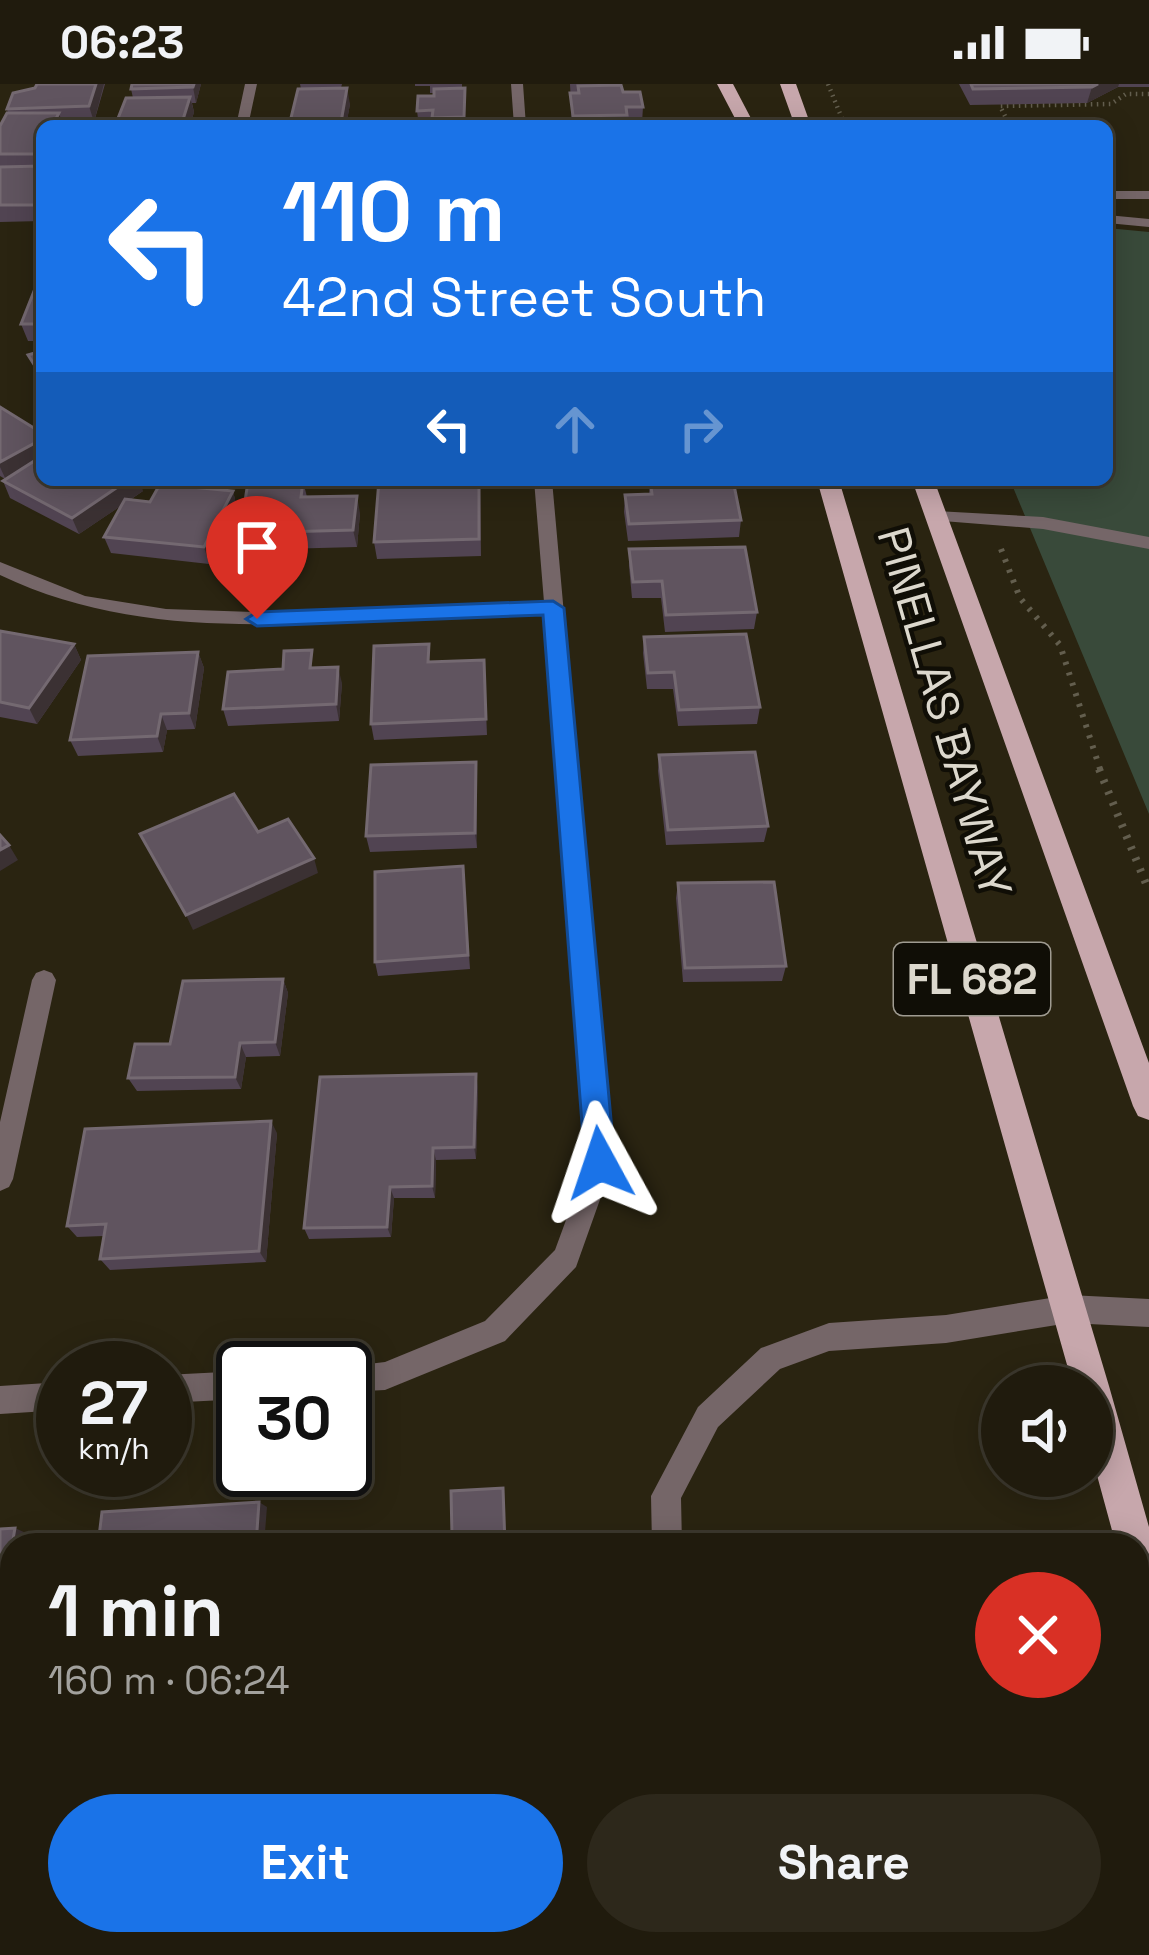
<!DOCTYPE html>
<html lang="en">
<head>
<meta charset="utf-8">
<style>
  :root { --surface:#201b0d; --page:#2d281b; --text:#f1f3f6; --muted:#a2a19d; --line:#3d392e; --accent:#1a73e8 }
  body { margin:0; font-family:"Space Grotesk",sans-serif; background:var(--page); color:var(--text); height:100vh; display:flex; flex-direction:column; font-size:45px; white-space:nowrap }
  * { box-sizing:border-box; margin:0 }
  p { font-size:39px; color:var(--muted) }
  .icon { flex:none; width:66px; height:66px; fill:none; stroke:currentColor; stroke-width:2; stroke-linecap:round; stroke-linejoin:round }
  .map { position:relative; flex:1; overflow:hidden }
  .drawer { position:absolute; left:0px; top:1449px; width:1149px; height:423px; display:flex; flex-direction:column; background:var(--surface); border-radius:36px 36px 0 0; box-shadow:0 6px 30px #0003,0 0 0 3px var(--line) }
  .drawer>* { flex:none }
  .top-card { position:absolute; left:36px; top:36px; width:1077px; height:366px; border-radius:18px; box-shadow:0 6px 30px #0003,0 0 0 3px var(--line); background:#1a73e8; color:#fff; overflow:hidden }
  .tools { position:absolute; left:981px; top:1281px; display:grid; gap:24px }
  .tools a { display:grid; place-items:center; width:132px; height:132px; border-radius:50%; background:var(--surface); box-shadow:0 6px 30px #0003,0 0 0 3px var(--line); font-size:60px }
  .speed { position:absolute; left:36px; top:1257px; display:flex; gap:24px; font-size:60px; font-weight:700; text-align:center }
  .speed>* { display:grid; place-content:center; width:156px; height:156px; border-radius:50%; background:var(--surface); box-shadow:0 6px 30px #0003,0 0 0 3px var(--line); line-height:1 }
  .speed small { font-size:30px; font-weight:400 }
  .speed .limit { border:6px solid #111; border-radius:18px; background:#fff; color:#111 }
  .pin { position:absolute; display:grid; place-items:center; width:102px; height:102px; color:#fff; margin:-123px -51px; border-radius:50% 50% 50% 0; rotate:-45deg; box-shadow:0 0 12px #0007 }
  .pin .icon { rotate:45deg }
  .me { position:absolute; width:132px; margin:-66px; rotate:355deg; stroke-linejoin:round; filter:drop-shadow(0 0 9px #0008) }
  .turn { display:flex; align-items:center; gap:42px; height:252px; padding:0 48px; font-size:54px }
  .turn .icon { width:156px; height:156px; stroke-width:2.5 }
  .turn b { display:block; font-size:84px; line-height:102px }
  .lanes { display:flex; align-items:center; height:114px; padding:0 48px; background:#0003; justify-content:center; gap:60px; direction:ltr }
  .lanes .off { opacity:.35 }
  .round { display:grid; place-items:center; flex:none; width:126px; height:126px; border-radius:63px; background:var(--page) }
  .head { display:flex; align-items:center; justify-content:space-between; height:204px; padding:0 48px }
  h1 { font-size:72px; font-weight:700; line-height:90px }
  .cta { display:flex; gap:24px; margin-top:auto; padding:24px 48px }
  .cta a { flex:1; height:138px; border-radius:72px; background:var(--accent); color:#fff; font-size:48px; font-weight:700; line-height:138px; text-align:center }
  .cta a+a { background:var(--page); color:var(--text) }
  .status { display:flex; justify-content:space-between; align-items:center; height:84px; padding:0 60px; background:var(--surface); direction:ltr }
  .status svg { height:33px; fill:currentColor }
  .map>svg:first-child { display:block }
  .green { fill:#394a3a }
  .water { fill:#00191b }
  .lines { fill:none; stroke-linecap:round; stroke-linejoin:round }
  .path-far2 { stroke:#635e4e; stroke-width:4.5; stroke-dasharray:1.5 4.5; stroke-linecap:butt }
  .path-far1 { stroke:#635e4e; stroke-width:6; stroke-dasharray:3 8; stroke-linecap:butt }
  .path { stroke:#635e4e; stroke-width:8; stroke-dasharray:3 9; stroke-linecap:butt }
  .service { fill:#756668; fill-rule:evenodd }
  .minor { fill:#756668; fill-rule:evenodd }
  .primary { fill:#c7a7ac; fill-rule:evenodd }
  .wall { fill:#514452 }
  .shaded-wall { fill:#3b3133 }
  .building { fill:#60545f; stroke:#746971; stroke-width:3 }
  .route { fill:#1a73e8; stroke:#114b97; stroke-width:3 }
  .labels { text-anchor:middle; stroke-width:9; stroke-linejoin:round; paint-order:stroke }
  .shield { fill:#100e06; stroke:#9f9b91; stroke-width:3 }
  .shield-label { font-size:42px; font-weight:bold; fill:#dcd8cd }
  .street-label { font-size:45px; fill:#dcd8cd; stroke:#100e06 }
</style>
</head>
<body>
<div class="status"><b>06:23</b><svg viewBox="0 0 49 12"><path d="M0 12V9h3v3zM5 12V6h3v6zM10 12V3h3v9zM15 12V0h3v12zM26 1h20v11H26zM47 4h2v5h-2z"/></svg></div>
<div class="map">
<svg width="1149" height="1871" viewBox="0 0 1149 1871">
  <rect width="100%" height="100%" fill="#2a2411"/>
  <path class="green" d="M1107,144L1149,148V730L1010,396H1107Z"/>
  <path class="water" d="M810,1860H1022L1024,1871H811Z"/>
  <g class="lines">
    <path class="path-far2" d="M828,0L845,42
      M1005,32L1000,22L1111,20L1126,10H1149"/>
    <path class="path-far1" d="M1001,465L1020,514L1060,561L1101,688"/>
    <path class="path" d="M1099,685L1149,807"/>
    <path class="service" d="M936,427L1043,433L1149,453V465L1043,445L930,436L927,432Z"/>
    <path class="minor" d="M245,0H257L248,42H236Z
      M511,0H523L526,42H514Z
      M1107,107H1149V115H1107Z
      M1107,131L1149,135V143L1107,139Z
      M534,396H552L613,1079L576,1183L505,1257L385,1306L345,1308V1284H335L385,1278L485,1237L555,1166L587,1079L545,531C483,533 422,535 361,537C236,543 115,546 0,491V478L85,512L166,525L253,528L544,518Z
      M44,886L52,889L56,896L13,1095L9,1103L0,1107V1038L32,896L36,889Z
      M1069,1211L1149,1215V1243L1069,1239L946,1259L829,1267L780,1285L718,1343L681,1414L682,1461H652L651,1412L698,1323L761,1264L829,1239L946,1231Z
      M243,1287V1315L165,1319V1291Z
      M63,1298V1326L0,1330V1302Z
      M641,1860H679L674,1871H636Z
      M681,1860H717L718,1871H682Z"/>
    <path class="primary" d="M717,0H733L755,42H739Z
      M780,0H796L811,42H795Z
      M817,396H839L1109,1302L1149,1443V1530L1137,1525V1461H1116L1092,1373V1302H1073Z
      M912,396H934L1149,979V1036L1138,1032L1133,1022Z"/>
  </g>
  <path class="wall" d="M105,0L94,38L62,39L63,42H42V137L0,138V42L8,29L7,25L35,4Z
    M132,0H201L196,19H192L194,28L190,42H115L133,14L131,5Z
    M300,0H342L341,4L350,20L346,42H291L290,38L301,5Z
    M415,0H462V4H465V42H419L417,27L434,12V9H430V2H415Z
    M570,0H625H619L623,8L643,23L642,39H627V42H572Z
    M959,0H1149V3H1118L1087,19L970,21Z
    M42,192V257H28L21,240Z
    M0,323L42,396L143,407L130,416L150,418L233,407L237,424L209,480L111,469L104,453L122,421L79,450L10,414L3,397L5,395L0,392Z
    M480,396L481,472L377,475L374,458Z
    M650,396L741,436L739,453L628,457L624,428L625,411L649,410Z
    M303,397L307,413L360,429L357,463L244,466L240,449Z
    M629,465L757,528L754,545L665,548L661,514H632L629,482Z
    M0,547L74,560L81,576L37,640L0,633Z
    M644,553L760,623L757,640L678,642L673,605H647L643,569Z
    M198,568L204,584L195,645L167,646L163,668L78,672L70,656Z
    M484,576L487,651L374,656L371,640L431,578Z
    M316,584L342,599L339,637L228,642L223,625Z
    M659,671L768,742L764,758L666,761L658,687Z
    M477,694V764L370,768L366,752Z
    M463,782L470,885L378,892L375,878Z
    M678,799L786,882L782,897L683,898L676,814Z
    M283,895L288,909L280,972L246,973L241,1005L137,1007L128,994L170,960Z
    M478,1003L476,1075L436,1076L435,1114H394L391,1153L309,1155L304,1144Z
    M277,1049L266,1178L110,1186L100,1175L104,1152L77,1153L67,1142Z"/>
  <path class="shaded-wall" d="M96,0H104L94,38L89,22Z
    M194,0H201L196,19L193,3Z
    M1098,0H1119L1118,3L1087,19L1092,3Z
    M347,4L350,20L346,42H342Z
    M190,13L194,28L190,42H181Z
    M59,29L63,42H52Z
    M42,355V376L6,396L0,383V378Z
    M128,396H140L143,407L79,450L72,434Z
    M233,407L237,424L209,480L204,463Z
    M357,412L360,429L357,463L353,446Z
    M74,560L81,576L37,640L29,624Z
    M198,568L204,584L195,645L189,629Z
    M338,583L342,599L339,637L336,620Z
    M161,630L167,646L163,668L157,652Z
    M476,678L477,694V764L475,749Z
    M9,761L18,776L0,787V766Z
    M314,774L318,789L193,846L186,831Z
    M283,895L288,909L280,972L275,958Z
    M240,959L246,973L241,1005L235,993Z
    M476,990L478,1003L476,1075L474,1063Z
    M271,1037L277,1049L266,1178L259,1167Z
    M433,1064L436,1076L435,1114L432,1102Z
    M390,1103L394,1114L391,1153L387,1143Z
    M259,1418L267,1423L264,1461H256Z
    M15,1444L28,1450L26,1461H12Z
    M12,1461V1543L2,1599H0V1528Z"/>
  <path class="building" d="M37,0H96L89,22L7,25L13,9L35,4Z
    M132,0H194L193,3L131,5Z
    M971,0H1098L1092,3L973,5Z
    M621,1L623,8H640L643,23H626L627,31L573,32L570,9H579L578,2Z
    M347,4L341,38H290L298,5Z
    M465,4L464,33L432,34L433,26L417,27L418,12H434V5Z
    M190,13L181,42H115L126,14Z
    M7,29H59L52,42H42V62L38,70H0V42Z
    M42,82V121H0V83Z
    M40,192H42V240H21Z
    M42,267V293L28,271Z
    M0,323L42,349V355L0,378Z
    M42,372V396H128L72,434L3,397Z
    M379,396H479V455L374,458Z
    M650,396H733L741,436L629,440L625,411L652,410Z
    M303,397L301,413L357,412L353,446L240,449L248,398Z
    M160,400L233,407L204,463L104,453L125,415L150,418Z
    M745,463L757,528L666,531L662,497L633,498L629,465Z
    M0,547L74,560L29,624L0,618Z
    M746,550L760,623L679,626L674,588L648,589L644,553Z
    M429,560L428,578L484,576L486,635L371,640L374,562Z
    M312,566L310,584L338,583L336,620L223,625L228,588L283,585L284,567Z
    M198,568L189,629L161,630L157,652L70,656L88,572Z
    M755,668L768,742L668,746L659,671Z
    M476,678L475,749L366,752L371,681Z
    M234,710L258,748L288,735L314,774L186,831L140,750Z
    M0,751L9,761L0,766Z
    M463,782L468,871L375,878V788Z
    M774,798L786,882L685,884L678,799Z
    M283,895L275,958L240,959L235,993L128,994L135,960H170L183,897Z
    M476,990L474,1063L433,1064L432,1102L390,1103L387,1143L304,1144L320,993Z
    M271,1037L259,1167L100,1175L106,1140L67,1142L85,1045Z
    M503,1404L505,1461H370V1457L452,1452L451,1407Z
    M259,1418L256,1461H98L102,1428Z
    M15,1444L12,1461L0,1528V1445Z"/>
  <path class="route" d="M553,517L564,524L615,1079L610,1088L600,1092L590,1088L585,1079L543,531L257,542L246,535L257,528Z"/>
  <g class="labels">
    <rect class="shield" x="894" y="859" width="156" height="72" rx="9"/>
    <g class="shield-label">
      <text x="972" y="910">FL 682</text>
    </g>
    <g class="street-label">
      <text transform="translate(945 628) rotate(74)" y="16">PINELLAS BAYWAY</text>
    </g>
  </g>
</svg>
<div class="tools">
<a><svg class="icon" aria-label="sound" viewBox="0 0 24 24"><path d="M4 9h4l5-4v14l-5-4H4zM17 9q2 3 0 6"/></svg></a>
</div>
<div class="speed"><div>27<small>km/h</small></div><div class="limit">30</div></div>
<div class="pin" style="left:257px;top:535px;background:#d93025"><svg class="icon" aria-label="arrive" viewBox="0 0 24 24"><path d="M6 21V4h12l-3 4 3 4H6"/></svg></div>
<svg class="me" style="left:600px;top:1079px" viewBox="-20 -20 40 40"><path d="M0-17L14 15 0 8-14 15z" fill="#1a73e8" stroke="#fff" stroke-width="4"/></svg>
<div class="top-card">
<div class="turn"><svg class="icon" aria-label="left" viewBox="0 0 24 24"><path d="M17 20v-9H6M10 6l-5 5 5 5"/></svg><div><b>110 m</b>42nd Street South</div></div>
<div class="lanes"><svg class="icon" aria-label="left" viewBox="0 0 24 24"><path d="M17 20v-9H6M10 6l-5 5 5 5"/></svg><svg class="icon off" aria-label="ahead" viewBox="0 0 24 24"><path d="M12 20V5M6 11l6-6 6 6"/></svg><svg class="icon off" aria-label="right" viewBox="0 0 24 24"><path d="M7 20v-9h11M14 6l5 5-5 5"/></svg></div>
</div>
<section class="drawer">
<div class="head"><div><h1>1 min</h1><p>160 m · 06:24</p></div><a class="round" style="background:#d93025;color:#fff"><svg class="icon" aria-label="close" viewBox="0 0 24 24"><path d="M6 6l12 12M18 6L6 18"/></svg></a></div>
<div class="cta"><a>Exit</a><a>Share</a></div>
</section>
</div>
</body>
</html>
